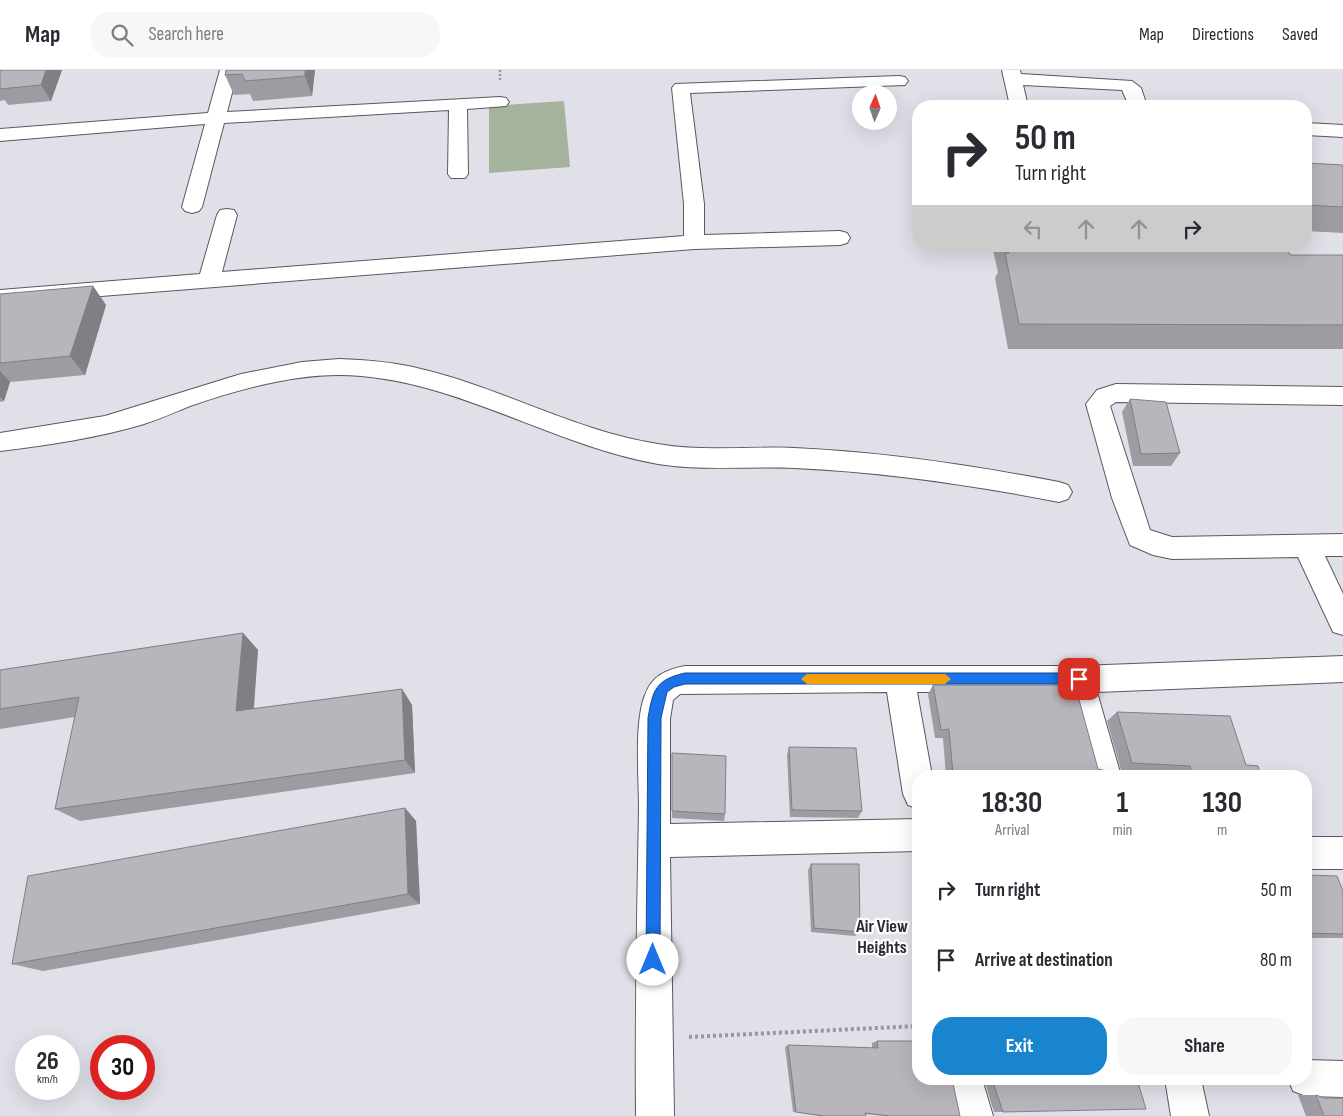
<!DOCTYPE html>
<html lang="en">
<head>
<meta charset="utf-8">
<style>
  :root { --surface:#fff; --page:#f7f7f7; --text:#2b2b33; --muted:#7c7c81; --line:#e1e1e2; --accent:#1a85cf }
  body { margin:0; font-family:"Sofia Sans Condensed",sans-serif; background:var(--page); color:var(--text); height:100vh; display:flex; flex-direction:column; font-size:19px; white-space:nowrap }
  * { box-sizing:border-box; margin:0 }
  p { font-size:16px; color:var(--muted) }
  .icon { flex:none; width:28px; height:28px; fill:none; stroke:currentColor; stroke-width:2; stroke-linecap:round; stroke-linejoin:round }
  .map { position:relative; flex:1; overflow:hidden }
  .details { position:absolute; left:912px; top:700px; width:400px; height:315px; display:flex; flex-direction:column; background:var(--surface); border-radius:20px; box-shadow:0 5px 20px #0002 }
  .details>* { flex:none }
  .guide { position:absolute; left:912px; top:30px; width:400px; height:152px; border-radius:20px; box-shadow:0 5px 20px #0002; background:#fff; color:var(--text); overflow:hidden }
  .needle { width:32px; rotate:2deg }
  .fabs { position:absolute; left:852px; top:15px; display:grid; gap:10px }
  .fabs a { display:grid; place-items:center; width:45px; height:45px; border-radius:50%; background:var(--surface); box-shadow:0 5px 20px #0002; font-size:25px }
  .speed { position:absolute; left:15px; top:965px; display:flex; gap:10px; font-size:25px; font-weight:700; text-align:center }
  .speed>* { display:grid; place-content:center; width:65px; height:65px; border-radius:50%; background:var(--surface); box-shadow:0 5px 20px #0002; line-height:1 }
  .speed small { font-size:12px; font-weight:400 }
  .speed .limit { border:8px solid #d22; background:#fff; color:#111 }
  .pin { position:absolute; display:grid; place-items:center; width:42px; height:42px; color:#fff; margin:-21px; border-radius:10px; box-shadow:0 2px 8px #0006 }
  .me { position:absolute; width:55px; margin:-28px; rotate:0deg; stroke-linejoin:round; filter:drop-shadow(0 0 4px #0008) }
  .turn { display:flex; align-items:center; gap:18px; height:105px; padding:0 20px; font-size:22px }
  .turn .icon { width:65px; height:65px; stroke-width:2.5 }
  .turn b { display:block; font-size:35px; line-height:42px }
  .lanes { display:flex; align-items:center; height:48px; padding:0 20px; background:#0003; justify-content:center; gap:25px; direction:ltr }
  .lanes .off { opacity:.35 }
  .eta { display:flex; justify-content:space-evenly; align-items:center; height:85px; text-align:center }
  .eta b { font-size:30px; font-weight:700; line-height:35px }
  .action { display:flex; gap:10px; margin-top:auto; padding:10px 20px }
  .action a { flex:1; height:58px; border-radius:20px; background:var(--accent); color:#fff; font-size:20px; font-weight:700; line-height:58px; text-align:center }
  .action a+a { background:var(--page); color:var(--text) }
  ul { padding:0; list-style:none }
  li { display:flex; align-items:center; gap:15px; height:70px; padding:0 20px }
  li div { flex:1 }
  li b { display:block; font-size:19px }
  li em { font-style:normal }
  header { display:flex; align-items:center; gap:30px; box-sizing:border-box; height:70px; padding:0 25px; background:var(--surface); border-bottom:1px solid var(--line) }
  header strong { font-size:24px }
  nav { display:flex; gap:28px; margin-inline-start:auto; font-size:18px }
  .search { width:350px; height:45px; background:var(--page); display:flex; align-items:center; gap:12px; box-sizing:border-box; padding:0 18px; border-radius:20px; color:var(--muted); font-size:19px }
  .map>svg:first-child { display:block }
  .green { fill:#a5b39c }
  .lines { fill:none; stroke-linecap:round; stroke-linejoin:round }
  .minor-casing { stroke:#585960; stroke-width:2 }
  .path-far1 { stroke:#97989d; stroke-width:2.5; stroke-dasharray:2 2; stroke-linecap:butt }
  .path { stroke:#97989d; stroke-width:4; stroke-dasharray:3 3; stroke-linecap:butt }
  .minor { fill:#fff; fill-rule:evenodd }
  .wall { fill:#9e9ca2 }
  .shaded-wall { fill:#817f84 }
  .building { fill:#b8b5bc; stroke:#817f84 }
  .route { fill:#1a73e8; stroke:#114b97 }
  .slow { fill:#f59e0b }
  .labels { text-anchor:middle; stroke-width:4.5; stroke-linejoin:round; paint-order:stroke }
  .near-neighbourhood-label { font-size:18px; font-weight:bold; fill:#2b2c32; stroke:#fff }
</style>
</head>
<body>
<header>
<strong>Map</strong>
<div class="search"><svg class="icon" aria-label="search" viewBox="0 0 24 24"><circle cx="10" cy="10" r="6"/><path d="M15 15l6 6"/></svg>Search here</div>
<nav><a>Map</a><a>Directions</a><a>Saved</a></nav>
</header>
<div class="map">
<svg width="1343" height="1046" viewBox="0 0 1343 1046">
  <rect width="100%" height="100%" fill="#dfe0e8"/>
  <path class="green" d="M564,31L570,97L489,103V36Z"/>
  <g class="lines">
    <defs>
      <path id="minor" d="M220,0H238L227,42L500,27L506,28L509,32L506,36L467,39L468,104L465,108H451L448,104L449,40L224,53L202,137L199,141L192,143L185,141L182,137L205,54L0,71V59L208,43Z
        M1002,0H1020L1021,4L1132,11L1141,18L1147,36H1129L1122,20L1023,15L1028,36H1010Z
        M899,6L905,7L908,11L905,15L690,23L704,134V165L840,161L847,163L850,168L847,173L840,175L694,179L0,234V220L200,204L217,145L220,140L227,139L234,140L237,145L222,202L684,166V134L672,18L675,14Z
        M1306,53L1343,55V67L1306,65Z
        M339,289C367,290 394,292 421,299C502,318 575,361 658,374C703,382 748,376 794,378C883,382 971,395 1059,412L1068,415L1072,422L1068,429L1059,432C972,415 883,402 794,398C749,396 703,401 658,394C549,375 452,306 339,305C290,305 236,320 190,336C175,342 160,349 144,354C97,368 49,375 0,381V363L105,346L241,304L302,292Z
        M1116,314L1343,317V335L1116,332L1110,336L1150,460L1172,467L1343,464V486H1325L1343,524V565L1333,562L1298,487L1172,489L1153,485L1130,475L1112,428L1086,334L1097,320Z
        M1343,586V612L1097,622L1121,706H1091L1068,622H917L932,706H919V739L908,735L903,724L887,622L680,624L673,630L670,649V754L919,749V781L670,787L674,1046H636C635,944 637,840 639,739C639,708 634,652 645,625C652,606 665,600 685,596H1079Z
        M1306,767H1343V799H1306Z
        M1306,990L1343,991V1027L1306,1026L1293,1021L1288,1009H1306Z
        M946,1009H982L993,1046H954Z
        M1165,1009H1201L1209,1046H1171Z"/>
    </defs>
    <use href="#minor" class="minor-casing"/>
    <path class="path-far1" d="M500,0V12"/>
    <path class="path" d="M689,967L919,956"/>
    <use href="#minor" class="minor"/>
  </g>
  <path class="wall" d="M0,0H62L51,31L8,35L5,30L0,31Z
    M226,0H315L312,26L253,31L250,24L234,25L225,5Z
    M1306,93L1343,95V163L1306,161Z
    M992,176H1286L1290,185H1343V279H1008L995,208L998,202Z
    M93,216L106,235L85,305L10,312L4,331L0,332V224Z
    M1130,329L1180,383L1171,396H1133L1122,342Z
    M243,563L258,580L254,639L402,619L412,635L415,703L80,751L55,739L75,647L0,659V600Z
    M933,615L1098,699L1111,702L1105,706H946L943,668H935L928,624Z
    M1117,642L1246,695L1261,706H1179V704L1121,700L1107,651Z
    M789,677L862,741L858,748L790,747L787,685Z
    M672,683L725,744L724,751L672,748Z
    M405,738L416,751L420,834L43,901L12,894Z
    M811,794L860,862L855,866L811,862L808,800Z
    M1306,805L1343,821V868H1306Z
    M877,971L960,1046H886L865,1044L866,1046H821L793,1042L785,977L788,975L872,978V973Z
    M984,1009H1137L1003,1042H994Z
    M1298,1025H1316L1324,1028L1343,1046H1306Z"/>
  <path class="shaded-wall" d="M46,0H62L51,31L41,15Z
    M305,0H315L312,26L305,6Z
    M93,216L106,235L85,305L70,286Z
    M0,301L10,312L4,331L0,327Z
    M243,563L258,580L252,657L236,641Z
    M402,619L412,635L415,703L405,690Z
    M405,738L416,751L420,834L408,824Z"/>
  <path class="building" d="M0,0H46L41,15L0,19Z
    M226,0H305V6L245,11L242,4L225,5Z
    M1306,93L1343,95V137L1306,135Z
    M1007,176H1286L1290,185H1343V255L1019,254L1005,183H1009Z
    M93,216L70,286L0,293V224Z
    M1130,329L1166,332L1180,383L1141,384Z
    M243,563L236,641L402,619L405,690L55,739L79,627L0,639V600Z
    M933,615H1075L1098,699L1111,702L995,701V706L953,704L949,659L941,660Z
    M1117,642L1230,646L1246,695L1258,696L1261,706H1193L1190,696L1132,693Z
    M789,677L856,678L862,741L792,740Z
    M672,683L726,686L725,744L672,741Z
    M405,738L408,824L12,894L28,806Z
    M811,794H859L860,862L814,858Z
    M1306,805L1337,806L1343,821V864L1306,863Z
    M877,971H919V1009H952L960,1046H890L865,1043L866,1046H824L796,1042L788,975L878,978Z
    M992,1009H1137L1146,1039L1003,1042Z
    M1316,1025L1324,1028H1343V1046H1324Z"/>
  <path class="route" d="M685,603H1079L1085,609L1079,614H685L674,617L667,622L661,648L660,890L658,895L653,897L648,895L646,890L648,648C653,620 655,610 685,603Z"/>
  <path class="slow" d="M807,604H945L951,609L945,614H807L801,609Z"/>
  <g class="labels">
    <g class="near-neighbourhood-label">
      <text x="882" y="862">Air View<tspan x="882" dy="21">Heights</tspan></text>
    </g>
  </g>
</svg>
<div class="fabs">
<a><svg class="needle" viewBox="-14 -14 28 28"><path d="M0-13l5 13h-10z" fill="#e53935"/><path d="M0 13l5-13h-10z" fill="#7c7c81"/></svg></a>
</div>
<div class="speed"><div>26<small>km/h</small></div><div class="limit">30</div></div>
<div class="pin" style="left:1079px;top:609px;background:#d93025"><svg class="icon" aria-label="arrive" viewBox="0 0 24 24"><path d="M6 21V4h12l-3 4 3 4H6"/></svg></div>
<svg class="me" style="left:653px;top:890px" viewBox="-20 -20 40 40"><circle r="19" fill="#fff"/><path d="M0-13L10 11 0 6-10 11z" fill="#1a73e8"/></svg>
<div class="guide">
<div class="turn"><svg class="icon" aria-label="right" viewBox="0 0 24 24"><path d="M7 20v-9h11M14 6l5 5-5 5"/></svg><div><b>50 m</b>Turn right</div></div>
<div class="lanes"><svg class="icon off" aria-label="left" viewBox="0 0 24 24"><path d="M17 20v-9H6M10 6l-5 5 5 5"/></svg><svg class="icon off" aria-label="ahead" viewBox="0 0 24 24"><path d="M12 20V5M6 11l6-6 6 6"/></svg><svg class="icon off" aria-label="ahead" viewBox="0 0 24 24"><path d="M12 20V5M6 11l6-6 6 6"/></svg><svg class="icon" aria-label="right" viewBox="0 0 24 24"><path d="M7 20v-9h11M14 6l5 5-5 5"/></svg></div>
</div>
<section class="details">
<div class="eta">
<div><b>18:30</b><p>Arrival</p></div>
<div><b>1</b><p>min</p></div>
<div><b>130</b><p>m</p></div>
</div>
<ul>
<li><svg class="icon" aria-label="right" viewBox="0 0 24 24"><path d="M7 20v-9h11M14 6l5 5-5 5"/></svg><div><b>Turn right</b></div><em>50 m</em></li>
<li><svg class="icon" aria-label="arrive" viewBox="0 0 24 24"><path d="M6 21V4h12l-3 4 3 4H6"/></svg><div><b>Arrive at destination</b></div><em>80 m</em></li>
</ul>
<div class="action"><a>Exit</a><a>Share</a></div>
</section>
</div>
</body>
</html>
